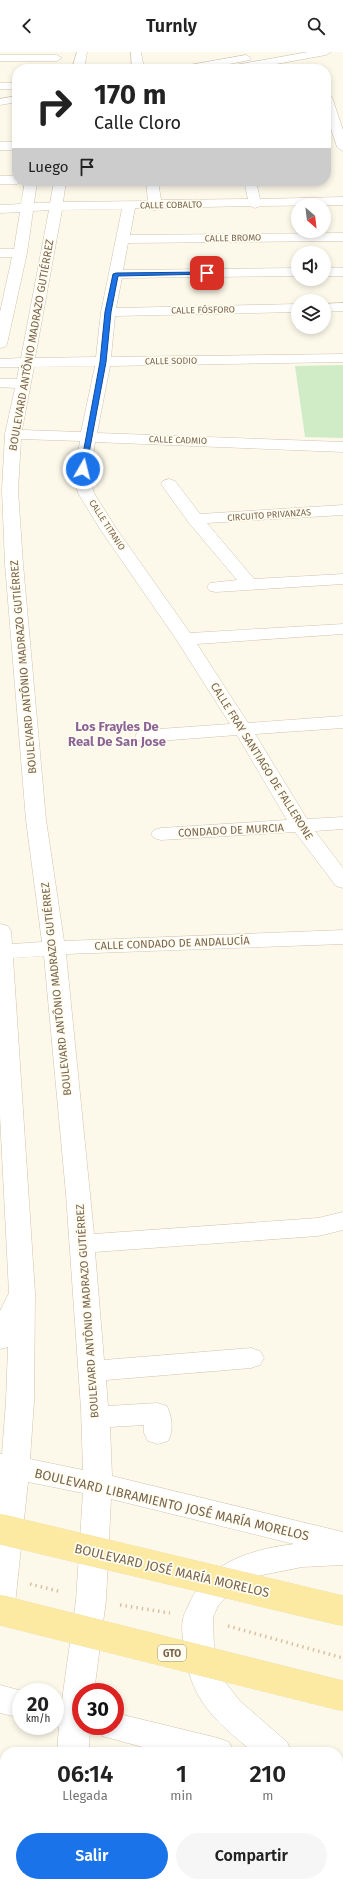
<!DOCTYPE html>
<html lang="es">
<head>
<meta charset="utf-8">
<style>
  :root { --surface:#fff; --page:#f6f6f6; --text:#222; --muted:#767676; --accent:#1a73e8 }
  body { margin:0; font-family:"Fira Sans",sans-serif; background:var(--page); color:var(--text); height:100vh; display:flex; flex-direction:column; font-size:15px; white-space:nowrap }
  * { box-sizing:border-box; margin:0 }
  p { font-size:13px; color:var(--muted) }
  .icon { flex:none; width:22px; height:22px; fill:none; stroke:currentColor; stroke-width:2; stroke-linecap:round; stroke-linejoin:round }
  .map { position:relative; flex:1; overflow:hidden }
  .details { position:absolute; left:0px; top:1695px; width:343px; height:140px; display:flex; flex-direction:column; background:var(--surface); border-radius:16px 16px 0 0; box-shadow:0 2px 6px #0003 }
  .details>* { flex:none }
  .banner { position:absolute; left:12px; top:12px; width:319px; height:122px; border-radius:16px; box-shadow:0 2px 6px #0003; background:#fff; color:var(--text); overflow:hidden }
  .needle { width:26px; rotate:152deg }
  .controls { position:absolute; left:291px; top:146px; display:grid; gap:8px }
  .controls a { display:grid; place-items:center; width:40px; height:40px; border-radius:50%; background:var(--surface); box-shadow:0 2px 6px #0003; font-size:20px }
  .speed { position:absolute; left:12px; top:1631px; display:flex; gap:8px; font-size:20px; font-weight:700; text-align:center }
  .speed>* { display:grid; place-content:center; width:52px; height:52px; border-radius:50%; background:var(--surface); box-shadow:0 2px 6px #0003; line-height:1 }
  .speed small { font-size:10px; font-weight:400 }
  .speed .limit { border:6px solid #d22; background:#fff; color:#111 }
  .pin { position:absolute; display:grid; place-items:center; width:34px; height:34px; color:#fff; margin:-17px; border-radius:8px; box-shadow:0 2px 6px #0006 }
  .me { position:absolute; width:44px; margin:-22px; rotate:8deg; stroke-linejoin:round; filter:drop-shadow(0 0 3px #0008) }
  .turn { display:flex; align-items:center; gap:14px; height:84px; padding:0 16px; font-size:18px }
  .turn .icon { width:52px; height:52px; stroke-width:2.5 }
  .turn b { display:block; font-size:28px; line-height:34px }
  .then { display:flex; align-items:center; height:38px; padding:0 16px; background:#0003; gap:8px; font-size:15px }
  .eta { display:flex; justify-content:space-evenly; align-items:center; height:68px; text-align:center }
  .eta b { font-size:24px; font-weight:600; line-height:28px }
  .action { display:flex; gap:8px; margin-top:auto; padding:8px 16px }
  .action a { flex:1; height:46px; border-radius:24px; background:var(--accent); color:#fff; font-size:16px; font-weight:600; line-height:46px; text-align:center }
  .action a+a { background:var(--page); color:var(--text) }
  header { display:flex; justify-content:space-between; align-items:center; height:52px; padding:0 16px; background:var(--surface); font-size:18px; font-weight:600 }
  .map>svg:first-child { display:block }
  .green { fill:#d0ecc7 }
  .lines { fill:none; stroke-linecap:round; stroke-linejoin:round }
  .minor-casing { stroke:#d0c3ae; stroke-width:1 }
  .path { stroke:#d9c1a3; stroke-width:3.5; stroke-dasharray:1.5 4; stroke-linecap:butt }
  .minor { fill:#fff; fill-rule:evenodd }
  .major-bridge-casing { stroke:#dcd7d0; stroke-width:30; stroke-linecap:butt }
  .major-bridge { stroke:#fceaa2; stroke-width:30 }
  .route { fill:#1a73e8; stroke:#114b97 }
  .labels { text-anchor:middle; stroke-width:3.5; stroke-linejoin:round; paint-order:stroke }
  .far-street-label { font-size:9px; fill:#79644c; stroke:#fffcf1 }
  .shield { fill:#fffcf1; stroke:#a1927e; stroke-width:1 }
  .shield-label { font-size:10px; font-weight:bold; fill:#79644c }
  .street-label { font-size:11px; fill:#79644c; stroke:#fffcf1 }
  .quarter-label { font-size:13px; font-weight:bold; fill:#8c6495; stroke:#fffcf1 }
  .near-street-label { font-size:13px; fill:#79644c; stroke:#fffcf1 }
</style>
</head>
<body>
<header><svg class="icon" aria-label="back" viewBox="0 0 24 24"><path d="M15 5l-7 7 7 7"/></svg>Turnly<svg class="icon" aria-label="search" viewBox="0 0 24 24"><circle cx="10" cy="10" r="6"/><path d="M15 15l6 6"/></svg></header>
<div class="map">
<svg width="343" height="1835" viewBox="0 0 343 1835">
  <rect width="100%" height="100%" fill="#fdf9ea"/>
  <path class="green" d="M343,313V386L305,385L295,314Z"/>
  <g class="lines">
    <defs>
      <path id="minor" d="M77,0H87L84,17H72Z
        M131,0H141L144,17H132Z
        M308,0H331L326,3L249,17H224L230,14Z
        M0,3H57L62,6L57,9H0Z
        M246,3L251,6L250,8L203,17H178L184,14Z
        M0,31H17V37H0Z
        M326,42L332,45L343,78V99L337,95L326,62Z
        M17,44V50L0,53V47Z
        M0,90H17V98H0Z
        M0,124H17V129H22L17,132H0Z
        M25,129H37L34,151H50L54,129H66L63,150L148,149L146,129H158L161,148L248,147L244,129H256L260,147L343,145V153L260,154L255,156L250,154L160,156L155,158L135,156L130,183L343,181V189L128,191L123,218L298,216V224L122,226L116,256L298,252V260L115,264L111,305L343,302V310L110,314L97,381L343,390V400L95,390L90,427L94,441L116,476L190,581L343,572V582L197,592L248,671L343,664V676L255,682L307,767L343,765V777L315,779L343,816V836L336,834L295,780L161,788L154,786L151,782L154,778L161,776L287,768L237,683L145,690L138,688L135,684L138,680L145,678L230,672L176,587L100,477L78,441L74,427L80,389L21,387L18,438L23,512L46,768L64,889L343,878V892L66,902L94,1182L318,1166L343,1160V1178L318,1184L95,1200L104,1308L251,1296L260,1299L264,1306L260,1313L251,1316L106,1328L108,1354L157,1351L167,1354C172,1365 174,1378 168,1389L158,1392L148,1389L144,1381V1373L110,1375L112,1424L343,1480V1513L302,1515L262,1523L248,1528L231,1539L218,1554L213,1565L214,1595L221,1625L240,1649L287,1690L292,1700H253C235,1685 216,1670 203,1651C192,1635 187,1616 184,1597C183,1587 181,1576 183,1567C184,1561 188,1555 190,1550C208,1510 253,1497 294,1492L111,1447L106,1548L94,1640H81V1674H93L90,1677L89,1700H57L59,1675L55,1674V1646L62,1648L76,1548L83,1441L28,1430L15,1552L11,1561L0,1565V1402H2L6,1349L8,1295L0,1297V1259L9,1241L0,1063V872L8,874L11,879L12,892L42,890L26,768L5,512L2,438L5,382L15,336L0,335V327H17L19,315H0V307L21,306L49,158L33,159L27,201L7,292L5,295L0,296V260L12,205H0V197H14L20,160L0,161V153L21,152ZM122,157L101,260L96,305L35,306L62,158ZM95,314L81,380L22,378L34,315ZM44,904L66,1142L81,1357L83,1418L30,1407L34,1349L35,1241L13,906Z
        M324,216H343V224H324Z
        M343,251V259L324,260V252Z
        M169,427L175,429L200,462L343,453V463L207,471L254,527L343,522V532L216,540L210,539L207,535L210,531L237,528L189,471L161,432L163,429Z
        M0,1633L26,1640H21V1666L0,1661Z
        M115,1661L218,1686L229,1690L234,1700H161L102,1684L97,1674H115Z
        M338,1715L343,1716V1746L338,1745Z
        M47,1830H81V1835H47Z"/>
    </defs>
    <use href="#minor" class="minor-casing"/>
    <path class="path" d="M30,1532L62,1540
      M120,1553L170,1561
      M228,1574L343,1606"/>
    <use href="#minor" class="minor"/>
    <defs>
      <path id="major-bridge" d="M0,1477L343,1559
        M0,1558L343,1644"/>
    </defs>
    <use href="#major-bridge" class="major-bridge-casing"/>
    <use href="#major-bridge" class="major-bridge"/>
  </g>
  <path class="route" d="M207,220L210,221L209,222L118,224L111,260L106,310L86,417L80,418L100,310L105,260L113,222L116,221Z"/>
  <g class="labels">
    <g class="far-street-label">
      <text transform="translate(171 153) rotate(-1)" y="3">CALLE COBALTO</text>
      <text transform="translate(233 186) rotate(-1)" y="3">CALLE BROMO</text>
      <text transform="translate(203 258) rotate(-1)" y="3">CALLE FÓSFORO</text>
      <text transform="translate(171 309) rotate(-1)" y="3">CALLE SODIO</text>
      <text transform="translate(178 388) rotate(2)" y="3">CALLE CADMIO</text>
      <text transform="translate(269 463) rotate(-4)" y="3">CIRCUITO PRIVANZAS</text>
      <text transform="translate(107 473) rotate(57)" y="3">CALLE TITANIO</text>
    </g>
    <rect class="shield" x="158" y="1593" width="28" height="16" rx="3"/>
    <g class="shield-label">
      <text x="172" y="1605">GTO</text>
    </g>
    <g class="street-label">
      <text transform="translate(31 293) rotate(-80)" y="4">BOULEVARD ANTÔNIO MADRAZO GUTIÉRREZ</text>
      <text transform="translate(23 615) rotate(-95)" y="4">BOULEVARD ANTÔNIO MADRAZO GUTIÉRREZ</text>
      <text transform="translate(262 709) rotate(58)" y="4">CALLE FRAY SANTIAGO DE FALLERONE</text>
      <text transform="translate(231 778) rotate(-3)" y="4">CONDADO DE MURCIA</text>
      <text transform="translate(172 891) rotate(-2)" y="4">CALLE CONDADO DE ANDALUCÍA</text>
      <text transform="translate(56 937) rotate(-96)" y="4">BOULEVARD ANTÔNIO MADRAZO GUTIÉRREZ</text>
      <text transform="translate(87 1259) rotate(-94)" y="4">BOULEVARD ANTÔNIO MADRAZO GUTIÉRREZ</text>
    </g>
    <g class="quarter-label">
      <text x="117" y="679">Los Frayles De<tspan x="117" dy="15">Real De San Jose</tspan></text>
    </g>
    <g class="near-street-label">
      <text transform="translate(172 1452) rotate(13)" y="5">BOULEVARD LIBRAMIENTO JOSÉ MARÍA MORELOS</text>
      <text transform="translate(172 1518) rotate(13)" y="5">BOULEVARD JOSÉ MARÍA MORELOS</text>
    </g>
  </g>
</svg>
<div class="controls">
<a><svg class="needle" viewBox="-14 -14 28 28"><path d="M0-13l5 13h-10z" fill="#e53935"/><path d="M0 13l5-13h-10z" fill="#767676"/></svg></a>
<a><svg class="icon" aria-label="sound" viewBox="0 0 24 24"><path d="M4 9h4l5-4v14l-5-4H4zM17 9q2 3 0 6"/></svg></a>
<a><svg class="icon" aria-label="layers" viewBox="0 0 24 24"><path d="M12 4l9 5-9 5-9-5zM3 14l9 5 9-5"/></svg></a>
</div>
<div class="speed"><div>20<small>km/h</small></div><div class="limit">30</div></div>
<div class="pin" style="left:207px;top:221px;background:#d93025"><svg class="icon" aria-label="arrive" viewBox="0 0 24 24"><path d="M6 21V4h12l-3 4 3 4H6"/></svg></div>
<svg class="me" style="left:83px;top:417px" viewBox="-20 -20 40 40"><circle r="17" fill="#1a73e8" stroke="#fff" stroke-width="3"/><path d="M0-11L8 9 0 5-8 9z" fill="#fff"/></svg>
<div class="banner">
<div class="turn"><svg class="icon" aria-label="right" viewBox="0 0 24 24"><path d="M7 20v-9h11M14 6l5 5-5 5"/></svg><div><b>170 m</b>Calle Cloro</div></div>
<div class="then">Luego<svg class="icon" aria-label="arrive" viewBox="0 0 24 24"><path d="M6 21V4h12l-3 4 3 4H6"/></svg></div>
</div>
<section class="details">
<div class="eta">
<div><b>06:14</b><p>Llegada</p></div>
<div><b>1</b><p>min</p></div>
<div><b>210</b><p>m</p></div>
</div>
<div class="action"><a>Salir</a><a>Compartir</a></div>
</section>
</div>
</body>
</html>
